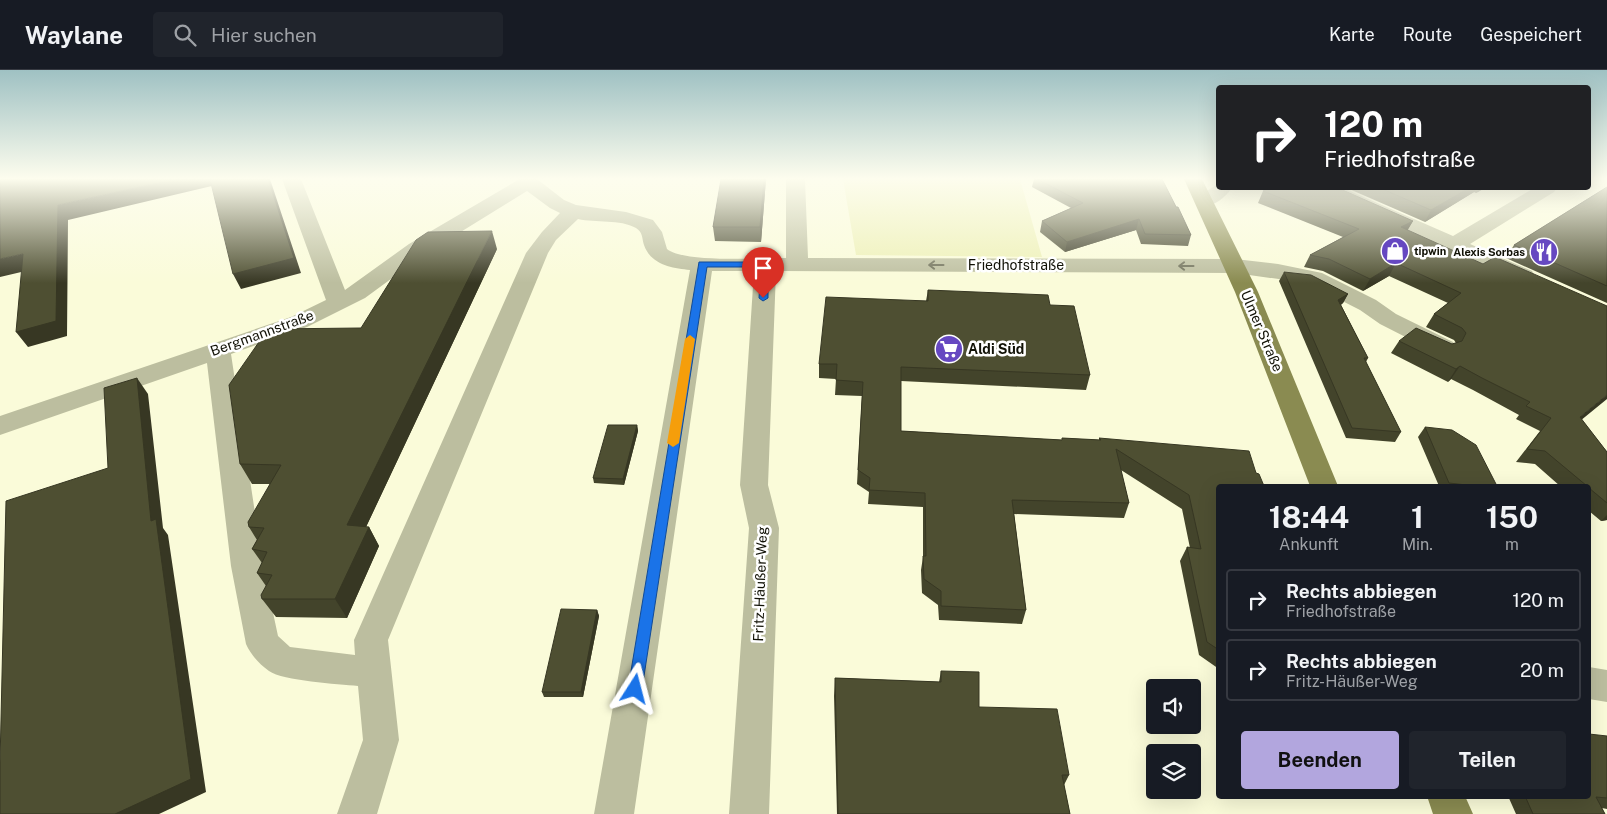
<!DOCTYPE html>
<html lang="de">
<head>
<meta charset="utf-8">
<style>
  :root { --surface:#171b24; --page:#20242c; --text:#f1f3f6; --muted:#9ea1a6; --line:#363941; --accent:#b2a6de }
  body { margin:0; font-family:"Public Sans",sans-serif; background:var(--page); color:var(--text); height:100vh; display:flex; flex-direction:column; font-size:19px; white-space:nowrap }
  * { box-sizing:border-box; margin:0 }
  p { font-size:16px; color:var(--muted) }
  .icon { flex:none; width:28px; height:28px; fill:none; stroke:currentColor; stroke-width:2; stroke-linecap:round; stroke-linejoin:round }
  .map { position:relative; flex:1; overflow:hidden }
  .drawer { position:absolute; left:1216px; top:414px; width:375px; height:315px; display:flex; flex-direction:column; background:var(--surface); border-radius:5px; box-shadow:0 5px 20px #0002 }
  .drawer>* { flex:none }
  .top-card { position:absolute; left:1216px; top:15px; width:375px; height:105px; border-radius:5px; box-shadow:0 5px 20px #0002; background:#202124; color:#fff; overflow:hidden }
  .buttons { position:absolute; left:1146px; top:609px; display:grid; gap:10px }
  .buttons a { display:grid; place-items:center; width:55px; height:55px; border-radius:5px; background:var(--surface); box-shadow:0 5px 20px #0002; font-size:25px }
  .pin { position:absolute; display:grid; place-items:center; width:42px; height:42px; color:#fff; margin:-51px -21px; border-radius:50% 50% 50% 0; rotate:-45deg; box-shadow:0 0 5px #0007 }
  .pin .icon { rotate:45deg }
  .me { position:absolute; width:55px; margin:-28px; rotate:9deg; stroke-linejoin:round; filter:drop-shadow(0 0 4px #0008) }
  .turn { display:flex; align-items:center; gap:18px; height:105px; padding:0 25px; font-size:22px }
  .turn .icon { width:65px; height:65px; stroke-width:2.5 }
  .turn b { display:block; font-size:35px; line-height:42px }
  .eta { display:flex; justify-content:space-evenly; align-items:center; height:85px; text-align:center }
  .eta b { font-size:30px; font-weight:700; line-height:35px }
  .primary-button { display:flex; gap:10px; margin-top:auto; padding:10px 25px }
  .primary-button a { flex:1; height:58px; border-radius:5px; background:var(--accent); color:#111; font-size:20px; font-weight:700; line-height:58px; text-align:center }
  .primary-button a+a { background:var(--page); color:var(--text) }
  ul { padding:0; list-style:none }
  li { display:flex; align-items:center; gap:15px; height:62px; margin:0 10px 8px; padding:0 15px; border:2px solid var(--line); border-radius:5px }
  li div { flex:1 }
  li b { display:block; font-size:19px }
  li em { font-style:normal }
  header { display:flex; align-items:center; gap:30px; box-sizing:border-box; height:70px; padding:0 25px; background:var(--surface); border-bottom:1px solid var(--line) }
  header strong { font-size:24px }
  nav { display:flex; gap:28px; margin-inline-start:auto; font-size:18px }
  .search { width:350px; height:45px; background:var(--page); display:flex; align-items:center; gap:12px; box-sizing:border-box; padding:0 18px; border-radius:5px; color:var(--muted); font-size:19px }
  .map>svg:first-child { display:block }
  .green { fill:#edf0b6 }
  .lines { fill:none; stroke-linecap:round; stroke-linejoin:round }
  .minor { fill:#bcbe9f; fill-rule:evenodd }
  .major { fill:#8a8b51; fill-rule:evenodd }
  .wall { fill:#43442b }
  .shaded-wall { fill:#373723 }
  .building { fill:#4e4f32; stroke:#373723 }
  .oneway { stroke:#6f705a }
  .route { fill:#1a73e8; stroke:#114b97 }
  .slow { fill:#f59e0b }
  .labels { text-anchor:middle; stroke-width:5; stroke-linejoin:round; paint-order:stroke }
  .far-poi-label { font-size:11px; font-weight:bold; fill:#111106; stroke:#fff; text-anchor:start }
  .street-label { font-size:14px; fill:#111106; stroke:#fff }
  .poi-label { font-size:14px; font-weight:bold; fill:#111106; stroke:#fff; text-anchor:start }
</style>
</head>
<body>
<header>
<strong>Waylane</strong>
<div class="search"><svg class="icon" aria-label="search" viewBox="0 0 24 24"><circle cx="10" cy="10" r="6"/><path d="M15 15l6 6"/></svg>Hier suchen</div>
<nav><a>Karte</a><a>Route</a><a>Gespeichert</a></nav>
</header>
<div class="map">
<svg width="1607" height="744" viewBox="0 0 1607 744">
  <rect width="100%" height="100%" fill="#fafbd9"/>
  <path class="green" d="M843,109H1020L1042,187L856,185Z"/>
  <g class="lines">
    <path class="minor" d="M282,109H301L345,220L409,174L518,110V109H537L564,130L576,135L626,142L653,150L662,162L667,179C684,193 761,188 786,188V109H805L808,188L1235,189L1278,194L1322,203L1376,230L1396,244L1453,272L1456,277L1453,282L1444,285L1435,282L1380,254L1360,240L1307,213L1235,203L776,201L768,415L779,458L769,744H729L749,458L740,415L754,201H712L634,744H594L690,200C672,198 651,195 644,175C642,169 643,162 636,158C620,149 596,153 578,149L556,170L548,183L388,570L399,670L377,744H337L363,670L358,616C338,614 283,611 269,601C259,594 251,585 246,574L231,496L207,293L0,365V346L291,247L326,230ZM527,121L550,138L560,143L542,162L526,183L354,570L355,585L290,577L278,566L263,496L231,284L307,257L365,228L425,184Z
      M1219,113V118H1232C1224,129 1211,139 1198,135L1195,131L1198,127Z
      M1318,118H1343L1453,166L1534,118H1557L1554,122L1470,174L1532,201L1535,206L1532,211L1524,213L1321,122Z
      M1589,597L1607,600V632L1589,629Z"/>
    <path class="major" d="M1184,109H1202L1258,222L1338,416H1310L1235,222Z
      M1427,726H1465L1473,744H1433Z"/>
  </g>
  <path class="wall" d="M766,109L761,172L715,171L713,157Z
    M1034,109H1162L1191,165L1188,176L1141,174L1136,160L1065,182L1040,162L1042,151L1071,138L1032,117Z
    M1607,117V233L1506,188L1514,175Z
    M1347,118H1485L1476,123L1474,122L1425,152Z
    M1263,121L1413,151L1407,160L1582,350L1607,382V450L1601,451L1589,441V416H1560L1535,394L1516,392L1540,361L1516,349L1519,345L1473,320L1451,309L1448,312L1391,283L1399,271L1452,274L1456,273L1454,270L1426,257L1434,244L1448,233L1389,206L1363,221L1323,201L1304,197L1310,185L1343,167L1258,133Z
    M497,179L366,457H369L379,476L347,548L276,547L262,529L266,516L257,503L262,493L252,479L257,470L249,457L270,414H252L240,394L361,258Z
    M1284,202L1348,224L1343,233L1341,235L1368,288L1366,292L1401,362L1395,372L1346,368L1279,211Z
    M928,220L1050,235L1090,305L1086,320L901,311V361L1062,370V368L1099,370V368L1219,416V599L1199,585L1180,491L1187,477L1190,478L1182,439L1121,400L1129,433L1124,448L1014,444L1026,540L1022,554L939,550L938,535L922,523L921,500L923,487V437L868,434L869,422L857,414L862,326L835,325L836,309L819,308V294L926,231Z
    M637,355L638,361L624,415L594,413L593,408Z
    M1425,357L1497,416H1439L1418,367Z
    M597,540L599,546L583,627H544L542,622Z
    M941,601L979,637L1069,705L1064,715L1070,744H837L834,626L835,608L939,612Z
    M1607,666V739L1602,738L1605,744H1516L1508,726H1589Z"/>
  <path class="shaded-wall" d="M176,109H212L216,115L68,150L67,266L28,277L16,262L58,135Z
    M268,109H270L301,203L241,219L233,204Z
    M764,109H766L761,172L760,157Z
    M1469,118H1477L1474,122L1425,152L1431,140Z
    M1480,118H1485L1476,123Z
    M1139,149L1136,160L1065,182L1067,172Z
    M1413,151L1406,163L1401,157Z
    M492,161L497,179L358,474L347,455Z
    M23,184L34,199L0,207V189Z
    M1396,193L1389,206L1363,221L1370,209Z
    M1348,224L1343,233L1333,239L1338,230Z
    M1460,296L1451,309L1448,312L1456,299Z
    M137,308L148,324L163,458L168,465L206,722L159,744H115Z
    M1607,325V329L1569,360L1580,347Z
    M637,355L638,361L624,415L623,409Z
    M1607,445V450L1601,451Z
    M369,457L379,476L347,548L335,529Z
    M597,540L599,546L583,627L581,622Z"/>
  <path class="building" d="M0,109H176L58,135L56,251L16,262L23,184L0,189Z
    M210,109H268L294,188L233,204Z
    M721,109H764L760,157H713Z
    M1037,109H1162L1176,137H1178L1191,165L1145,164L1139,149L1067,172L1042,151L1083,133Z
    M1607,117V216L1514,175Z
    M1270,118H1338L1413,151L1401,157L1483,194L1495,187L1607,236V325L1580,347L1607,382V433L1589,418V416H1587L1545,381L1527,379L1551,348L1526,336L1530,332L1482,308L1460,296L1456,299L1399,271L1416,258L1452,274L1462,271L1466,263L1462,258L1434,244L1461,223L1396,193L1370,209L1329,189L1310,185L1359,159L1263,121Z
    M1380,118H1469L1431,140Z
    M492,161L347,455L369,457L335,529H262L261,525L272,505L257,503L267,482L252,479L264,458L249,457L248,452L281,395L240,394L229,315L268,259L361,258L416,170L428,162Z
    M1284,202L1311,205L1348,224L1338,230L1368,288H1364L1401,362L1352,358Z
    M928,220L1048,225L1050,235L1074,236L1090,305L901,297V361L1062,370V368L1101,370L1099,368L1249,381L1256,403L1259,404L1264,416H1219V580L1207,572L1187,477L1201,479L1189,425L1116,379L1129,433L1012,430L1026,540L941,536V521L924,509L923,486H926L925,423L869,420L870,408L858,400L863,312L836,310L837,294H819L826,227L928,231Z
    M137,308L151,451L156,449L191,709L115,744H0V693L6,431L108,398L104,318Z
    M608,355H637L623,409L593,408Z
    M1425,357L1452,360L1476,375L1497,416H1475L1449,413Z
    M561,539L597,540L581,622H542Z
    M941,601L979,602V637L1057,639L1069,705H1062L1070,744H838L835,608L941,612Z
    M1589,664L1607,666V728L1596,727L1605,744H1533L1525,726H1589Z"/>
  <defs><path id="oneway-shaft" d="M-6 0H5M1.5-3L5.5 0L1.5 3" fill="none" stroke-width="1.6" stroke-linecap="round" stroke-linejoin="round" transform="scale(1.25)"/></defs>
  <g class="oneway">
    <use href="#oneway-shaft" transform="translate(936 195) rotate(-180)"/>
    <use href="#oneway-shaft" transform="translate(1186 196) rotate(-180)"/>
  </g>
  <linearGradient id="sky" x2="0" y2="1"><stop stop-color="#9fc1c3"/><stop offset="0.51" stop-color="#fdfdee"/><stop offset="1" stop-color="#fdfdee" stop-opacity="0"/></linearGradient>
  <rect width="1607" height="213" fill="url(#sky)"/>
  <path class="route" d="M699,192H768V228L763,231L759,228L761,197H707L642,619L640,623L635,625L630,623L628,619Z"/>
  <path class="slow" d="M690,265L695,269L679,373L673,377L667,373L685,269Z"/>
  <defs>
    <symbol id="shop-disc" viewBox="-11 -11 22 22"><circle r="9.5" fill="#6648c1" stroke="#fff"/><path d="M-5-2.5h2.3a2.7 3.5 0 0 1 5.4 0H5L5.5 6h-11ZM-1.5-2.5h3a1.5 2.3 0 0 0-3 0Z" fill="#fff"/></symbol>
    <symbol id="restaurant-disc" viewBox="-11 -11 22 22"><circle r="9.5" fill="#6648c1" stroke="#fff"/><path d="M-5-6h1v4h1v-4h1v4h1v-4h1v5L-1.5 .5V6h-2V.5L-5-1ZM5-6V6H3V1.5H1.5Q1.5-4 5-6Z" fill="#fff"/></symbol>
    <symbol id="supermarket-disc" viewBox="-11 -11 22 22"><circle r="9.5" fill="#6648c1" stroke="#fff"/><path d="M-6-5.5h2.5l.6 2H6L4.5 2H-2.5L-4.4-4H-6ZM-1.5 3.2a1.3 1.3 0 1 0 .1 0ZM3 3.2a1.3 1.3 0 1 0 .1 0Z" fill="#fff"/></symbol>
  </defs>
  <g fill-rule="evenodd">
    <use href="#shop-disc" x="1379" y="165" width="32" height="32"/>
    <use href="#restaurant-disc" x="1528" y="166" width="32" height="32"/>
    <use href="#supermarket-disc" x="933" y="263" width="32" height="32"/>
  </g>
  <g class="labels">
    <g class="far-poi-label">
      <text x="1414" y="185">tipwin</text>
      <text x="1525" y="186" text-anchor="end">Alexis Sorbas</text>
    </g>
    <g class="street-label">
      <text x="1016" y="200">Friedhofstraße</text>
      <text transform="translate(1262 261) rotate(67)" y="5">Ulmer Straße</text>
      <text transform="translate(262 263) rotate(-20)" y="5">Bergmannstraße</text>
      <text transform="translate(760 514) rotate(-88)" y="5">Fritz-Häußer-Weg</text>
    </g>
    <g class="poi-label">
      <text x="968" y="284">Aldi Süd</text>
    </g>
  </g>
</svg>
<div class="buttons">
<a><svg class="icon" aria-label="sound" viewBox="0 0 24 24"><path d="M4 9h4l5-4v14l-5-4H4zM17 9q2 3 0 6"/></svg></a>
<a><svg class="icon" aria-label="layers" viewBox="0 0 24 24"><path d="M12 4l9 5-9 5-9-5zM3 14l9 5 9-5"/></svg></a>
</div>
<div class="pin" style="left:763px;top:228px;background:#d93025"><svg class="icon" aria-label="arrive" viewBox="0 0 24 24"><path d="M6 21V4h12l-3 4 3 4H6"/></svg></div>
<svg class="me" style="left:635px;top:619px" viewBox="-20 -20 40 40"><path d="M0-17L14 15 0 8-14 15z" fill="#1a73e8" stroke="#fff" stroke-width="4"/></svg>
<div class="top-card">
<div class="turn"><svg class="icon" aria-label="right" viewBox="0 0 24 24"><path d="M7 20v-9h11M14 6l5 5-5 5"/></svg><div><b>120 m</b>Friedhofstraße</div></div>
</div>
<section class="drawer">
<div class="eta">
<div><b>18:44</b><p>Ankunft</p></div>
<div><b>1</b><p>Min.</p></div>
<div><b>150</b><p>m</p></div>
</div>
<ul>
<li><svg class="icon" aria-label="right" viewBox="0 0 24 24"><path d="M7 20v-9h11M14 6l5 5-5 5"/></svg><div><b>Rechts abbiegen</b><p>Friedhofstraße</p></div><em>120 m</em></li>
<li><svg class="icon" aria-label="right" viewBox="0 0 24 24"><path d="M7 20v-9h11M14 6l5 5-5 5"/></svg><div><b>Rechts abbiegen</b><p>Fritz-Häußer-Weg</p></div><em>20 m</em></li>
</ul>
<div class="primary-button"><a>Beenden</a><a>Teilen</a></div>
</section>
</div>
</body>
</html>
